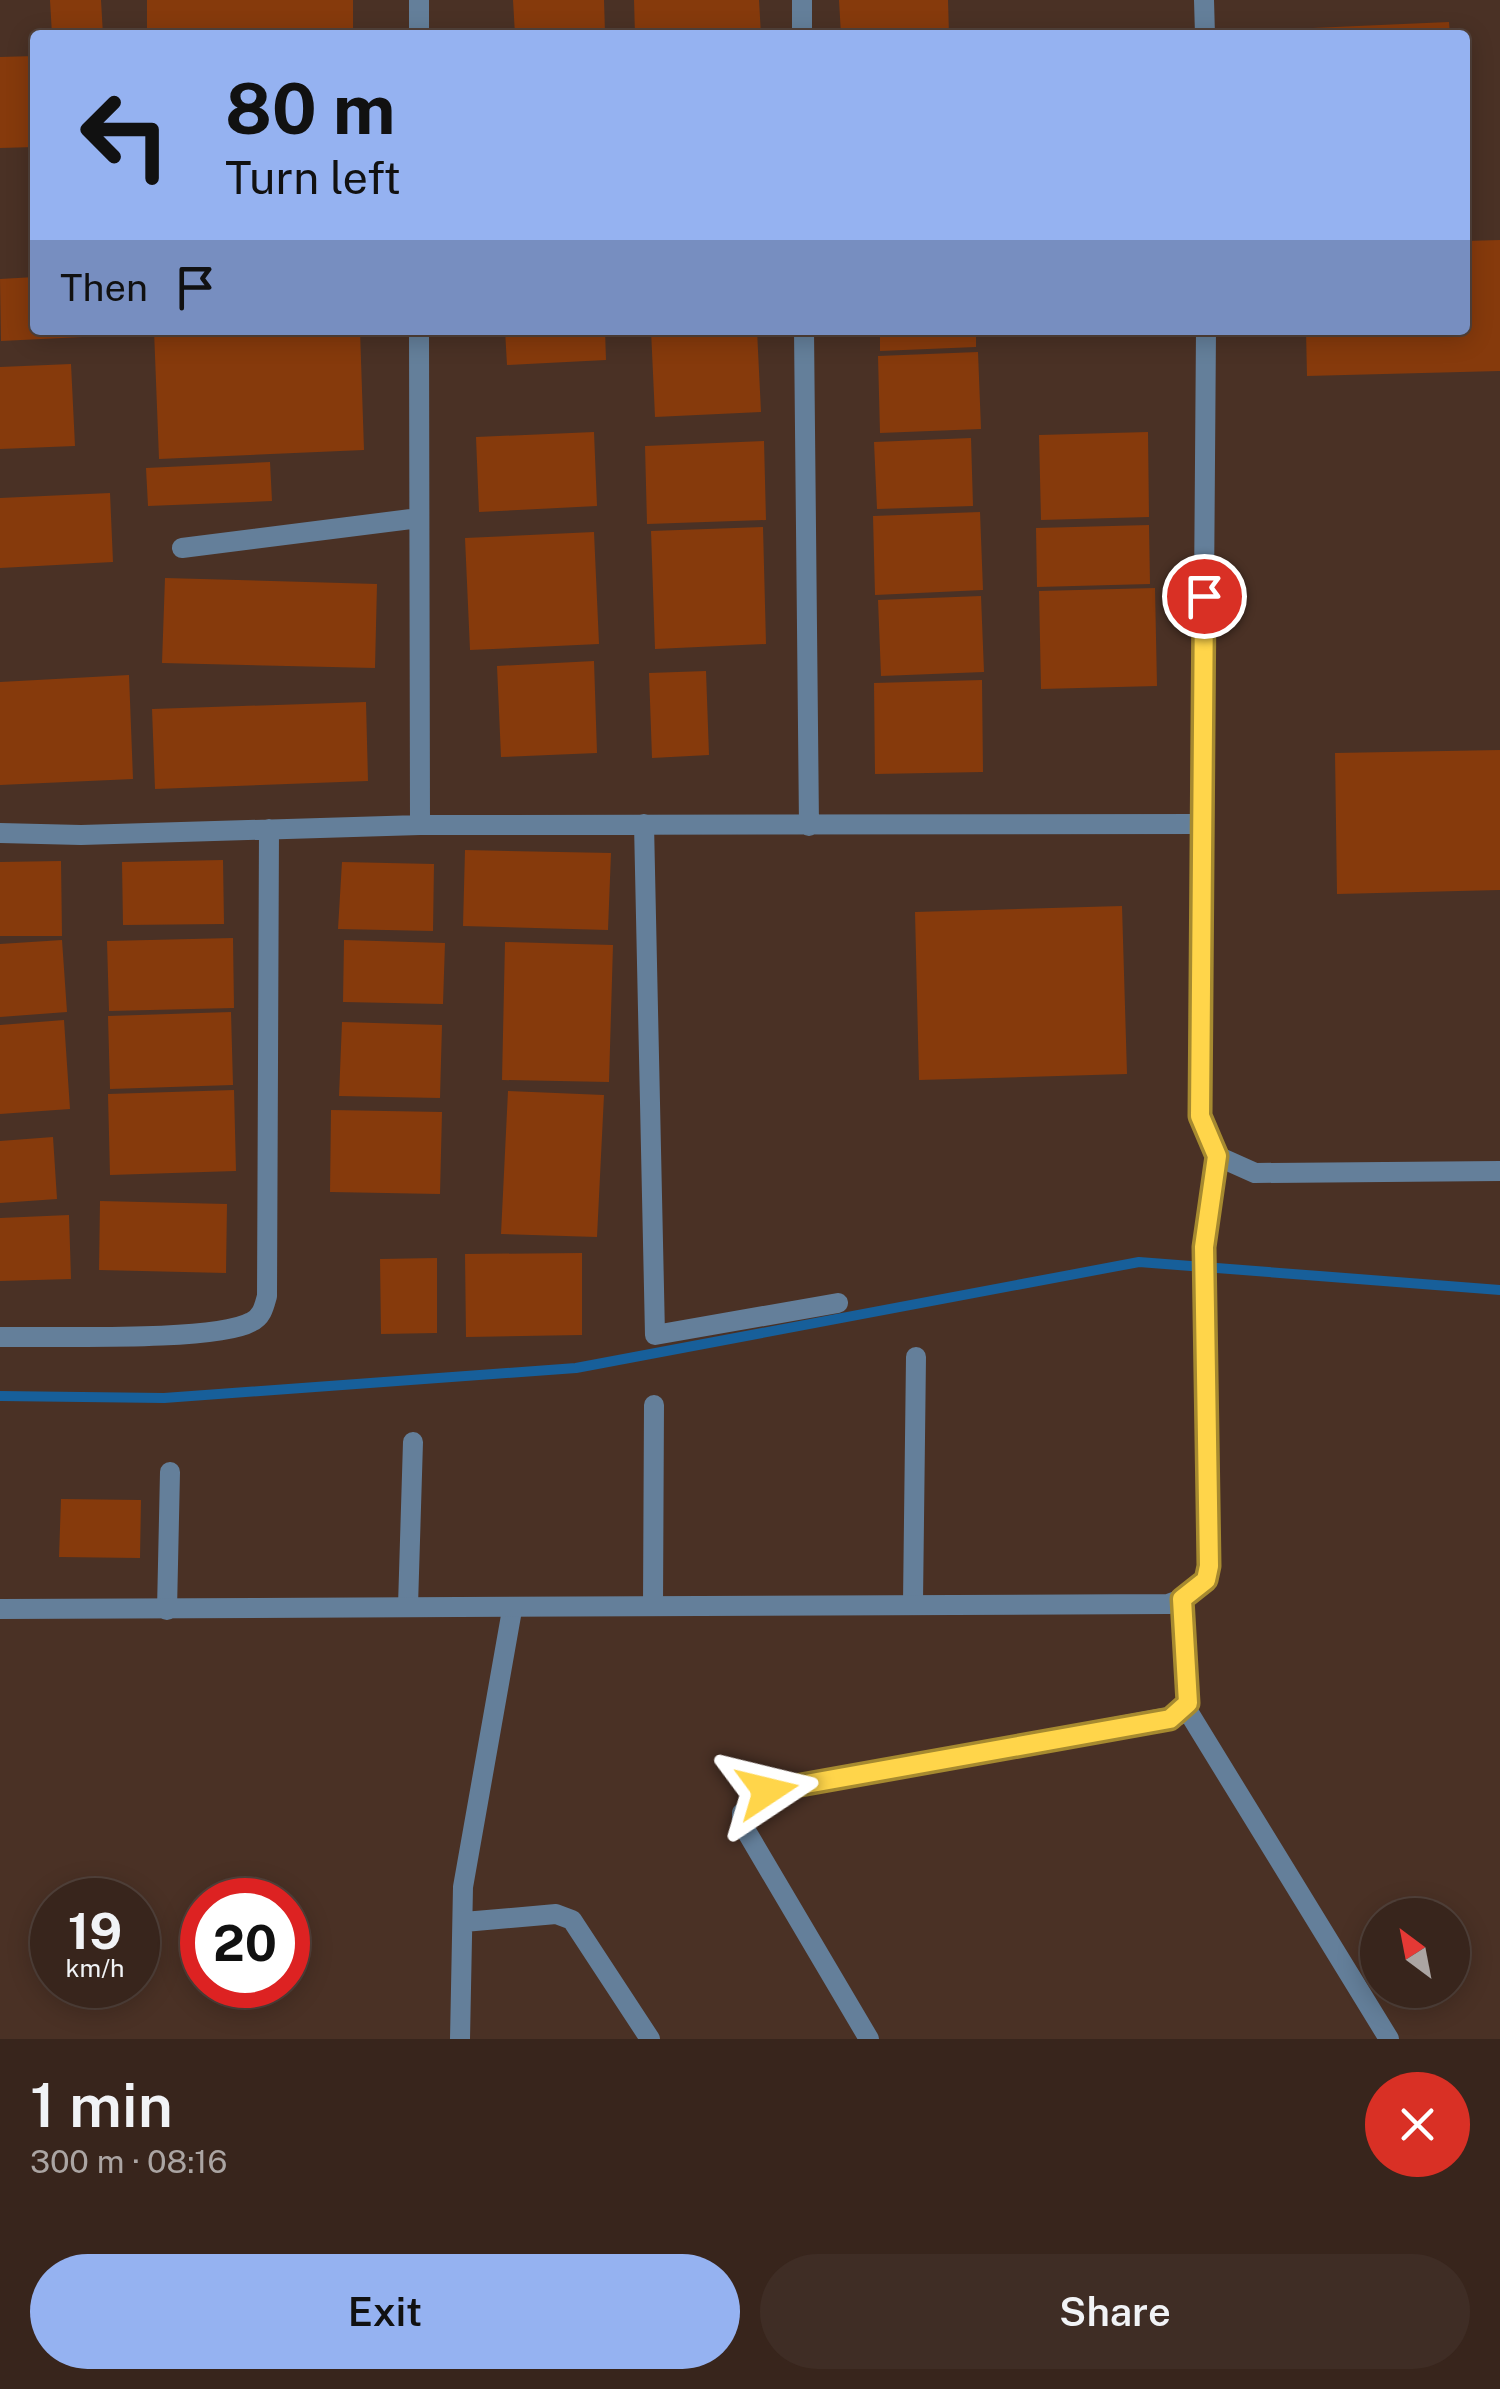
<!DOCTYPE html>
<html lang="en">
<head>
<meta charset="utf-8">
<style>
  :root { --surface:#38251c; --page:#3f2d25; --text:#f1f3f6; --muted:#aba5a3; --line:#52423b; --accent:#95b2f1 }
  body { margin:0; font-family:"Public Sans",sans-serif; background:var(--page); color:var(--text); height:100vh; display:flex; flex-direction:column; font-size:38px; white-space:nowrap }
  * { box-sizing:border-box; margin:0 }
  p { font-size:32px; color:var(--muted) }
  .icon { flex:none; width:55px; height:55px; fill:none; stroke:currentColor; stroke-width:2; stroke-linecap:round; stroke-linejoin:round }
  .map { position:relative; height:2039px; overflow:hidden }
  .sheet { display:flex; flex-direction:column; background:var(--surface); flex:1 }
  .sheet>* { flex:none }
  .guide { position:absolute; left:30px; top:30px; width:1440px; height:305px; border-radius:10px; box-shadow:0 5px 25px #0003,0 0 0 2px var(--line); background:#95b2f1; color:#111; overflow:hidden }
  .needle { width:65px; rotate:328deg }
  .fabs { position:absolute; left:1360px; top:1898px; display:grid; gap:20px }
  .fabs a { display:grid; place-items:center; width:110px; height:110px; border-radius:50%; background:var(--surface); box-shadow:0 5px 25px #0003,0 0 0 2px var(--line); font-size:50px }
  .speed { position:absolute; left:30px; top:1878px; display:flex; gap:20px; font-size:50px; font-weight:700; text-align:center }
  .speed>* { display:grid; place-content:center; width:130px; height:130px; border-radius:50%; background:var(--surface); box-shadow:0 5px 25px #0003,0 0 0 2px var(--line); line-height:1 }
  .speed small { font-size:25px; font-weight:400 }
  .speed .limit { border:15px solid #d22; background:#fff; color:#111 }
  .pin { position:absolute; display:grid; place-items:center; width:85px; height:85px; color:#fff; margin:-42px; border:5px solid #fff; border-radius:50%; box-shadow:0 2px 10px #0007 }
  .me { position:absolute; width:110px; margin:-55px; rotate:80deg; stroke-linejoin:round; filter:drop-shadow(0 0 8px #0008) }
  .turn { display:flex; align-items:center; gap:35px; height:210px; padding:0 30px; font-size:45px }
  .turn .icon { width:130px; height:130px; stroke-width:2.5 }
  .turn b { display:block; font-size:70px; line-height:85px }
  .then { display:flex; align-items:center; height:95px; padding:0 30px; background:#0003; gap:20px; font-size:38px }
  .round { display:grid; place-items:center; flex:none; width:105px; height:105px; border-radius:52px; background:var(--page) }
  .head { display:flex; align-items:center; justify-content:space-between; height:170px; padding:0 30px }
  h1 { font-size:60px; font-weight:600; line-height:75px }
  .action { display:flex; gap:20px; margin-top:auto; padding:20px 30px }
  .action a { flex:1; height:115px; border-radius:60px; background:var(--accent); color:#111; font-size:40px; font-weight:600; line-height:115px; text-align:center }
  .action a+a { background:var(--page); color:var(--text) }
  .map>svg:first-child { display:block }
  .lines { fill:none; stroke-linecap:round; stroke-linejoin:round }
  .stream { stroke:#175f9a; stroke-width:10 }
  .building { fill:#863a0c }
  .service { stroke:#647f9a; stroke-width:20 }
  .minor { stroke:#647f9a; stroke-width:20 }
  .tertiary { stroke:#647f9a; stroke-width:20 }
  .route-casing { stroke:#a68a30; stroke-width:25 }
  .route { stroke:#ffd54a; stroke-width:18 }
</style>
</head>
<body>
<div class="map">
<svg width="1500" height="2039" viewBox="0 0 1500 2039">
  <rect width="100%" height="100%" fill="#4a3125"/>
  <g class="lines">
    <path class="stream" d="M0,1396L164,1398L576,1368L1139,1262L1500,1290"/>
  </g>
  <path class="building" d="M50,0H101L103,35H52Z
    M147,0H353V32L147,33Z
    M513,0H604L605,33L515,35Z
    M634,0H759L761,35H635Z
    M839,0H948L949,35H841Z
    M1449,22L1450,35H1313L1312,28Z
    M35,56V147L0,148V57Z
    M1500,240V371L1307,376L1306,330H1465V241Z
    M35,277V330H102L103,336L1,341L0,279Z
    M154,330H360L364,450L159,459Z
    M505,330H605L606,360L507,365Z
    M651,330H757L761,412L655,417Z
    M880,330H976V347L880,351Z
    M978,352L981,429L880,433L878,356Z
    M71,364L75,446L0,449V367Z
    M594,432L597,506L479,512L476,437Z
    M1148,432L1149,517L1041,520L1039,435Z
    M971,438L973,506L877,509L874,442Z
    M764,441L766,520L647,524L645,446Z
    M270,462L272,501L148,506L146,468Z
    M110,493L113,562L0,568V498Z
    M980,512L983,590L875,595L873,516Z
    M1149,525L1150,584L1037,587L1036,528Z
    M763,527L766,644L655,649L651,531Z
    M594,532L599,644L470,650L465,538Z
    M165,578L377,584L375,668L162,663Z
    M1155,588L1157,686L1041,689L1039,591Z
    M981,596L984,672L881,676L878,600Z
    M594,661L597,753L501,757L497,666Z
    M706,671L709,755L652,758L649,673Z
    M129,675L133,779L0,785V682Z
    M982,680L983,772L875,774L874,683Z
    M366,702L368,781L155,789L152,709Z
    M1500,750V890L1337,894L1335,753Z
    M465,850L611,853L608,930L463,926Z
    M223,860L224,924L123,925L122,862Z
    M61,861L62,936H0V862Z
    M342,862L434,864L433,931L338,929Z
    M1122,906L1127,1074L919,1080L915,912Z
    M233,938L234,1008L109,1011L107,941Z
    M62,940L67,1012L0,1017V944Z
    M344,940L445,943L443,1004L343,1002Z
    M505,942L613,945L609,1082L502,1080Z
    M231,1012L233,1085L110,1089L108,1016Z
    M64,1020L70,1109L0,1114V1025Z
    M342,1022L442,1025L440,1098L339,1096Z
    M234,1090L236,1171L110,1175L108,1094Z
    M508,1091L604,1095L597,1237L501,1234Z
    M331,1110L442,1112L440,1194L330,1192Z
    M53,1137L57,1199L0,1203V1141Z
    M100,1201L227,1204L226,1273L99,1270Z
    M69,1215L71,1279L0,1281V1218Z
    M582,1253V1335L466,1337L465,1254Z
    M437,1258V1333L381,1334L380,1259Z
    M61,1499L141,1500L140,1558L59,1557Z"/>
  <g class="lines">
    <path class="service" d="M913,1602L916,1357
      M408,1606L413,1442
      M167,1610L170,1472
      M1186,1708L1389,2039
      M464,1922L556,1914L572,1920L650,2039
      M460,2039L463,1887L512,1610
      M869,2039L742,1824V1813L767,1791L1179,1715L1189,1696L1182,1599"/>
    <path class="minor" d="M419,0V35
      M802,0V35
      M419,330L420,825
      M804,330L809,826
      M182,548L419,518
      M644,824L655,1335L838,1303
      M0,833L81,835L420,825L1202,824
      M0,1337C49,1336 216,1342 251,1322C262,1317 264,1307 267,1296L269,829
      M653,1605L654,1405
      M0,1609L1168,1604C1189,1597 1204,1589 1209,1566L1204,1247L1217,1156"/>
    <path class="tertiary" d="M1204,0L1205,35
      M1206,330L1200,1116L1217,1156L1255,1173L1500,1171"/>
  </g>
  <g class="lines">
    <defs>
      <path id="route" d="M767,1791L1170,1719L1188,1703L1182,1599L1206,1580L1209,1566L1204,1247L1217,1156L1200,1116L1204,596"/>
    </defs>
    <use href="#route" class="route-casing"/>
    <use href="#route" class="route"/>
  </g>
</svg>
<div class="fabs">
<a><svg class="needle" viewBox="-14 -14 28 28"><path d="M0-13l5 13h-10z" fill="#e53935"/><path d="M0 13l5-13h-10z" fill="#aba5a3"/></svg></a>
</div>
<div class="speed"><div>19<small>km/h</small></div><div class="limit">20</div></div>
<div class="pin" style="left:1204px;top:596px;background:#d93025"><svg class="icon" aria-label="arrive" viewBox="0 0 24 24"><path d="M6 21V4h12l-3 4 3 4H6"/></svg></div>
<svg class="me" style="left:767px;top:1791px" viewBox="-20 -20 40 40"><path d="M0-17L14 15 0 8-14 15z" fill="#ffd54a" stroke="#fff" stroke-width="4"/></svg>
<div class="guide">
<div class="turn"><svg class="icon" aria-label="left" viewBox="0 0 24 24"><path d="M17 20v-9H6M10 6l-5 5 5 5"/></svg><div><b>80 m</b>Turn left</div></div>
<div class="then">Then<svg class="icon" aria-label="arrive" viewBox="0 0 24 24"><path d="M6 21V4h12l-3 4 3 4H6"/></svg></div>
</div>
</div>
<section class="sheet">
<div class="head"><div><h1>1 min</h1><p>300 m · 08:16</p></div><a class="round" style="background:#d93025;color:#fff"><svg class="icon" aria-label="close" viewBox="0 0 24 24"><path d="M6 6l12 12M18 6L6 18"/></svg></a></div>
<div class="action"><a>Exit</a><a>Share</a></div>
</section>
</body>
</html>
